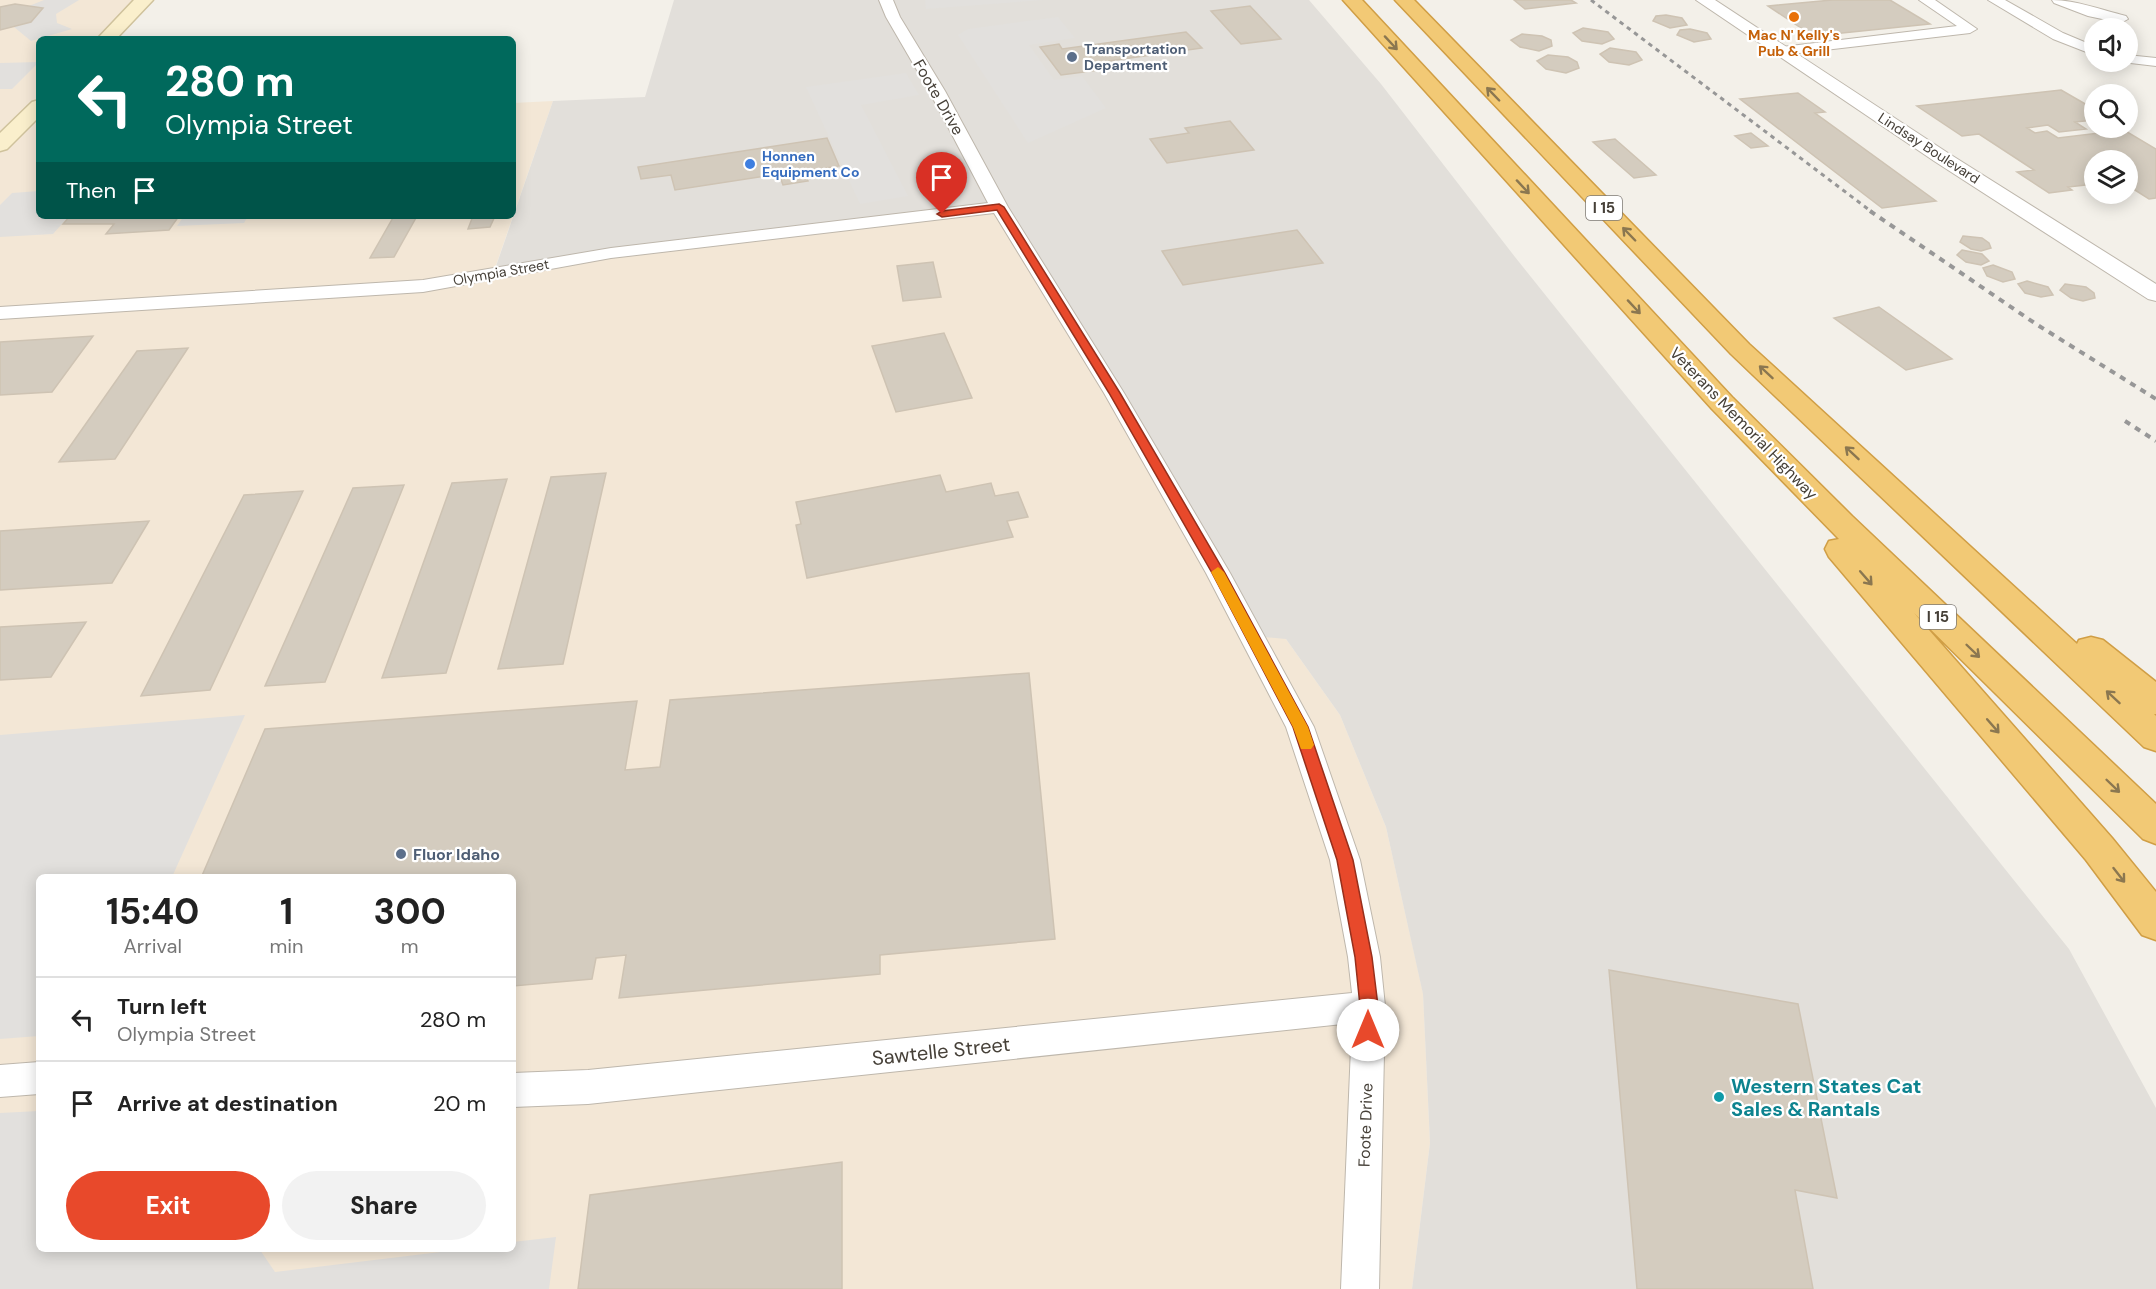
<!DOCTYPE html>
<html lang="en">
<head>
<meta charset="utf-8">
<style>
  :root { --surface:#fff; --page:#f2f2f2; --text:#222; --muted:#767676; --line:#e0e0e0; --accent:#e8492b }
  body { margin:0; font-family:"DM Sans",sans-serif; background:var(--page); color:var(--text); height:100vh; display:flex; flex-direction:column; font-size:22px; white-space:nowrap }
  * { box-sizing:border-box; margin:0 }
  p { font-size:20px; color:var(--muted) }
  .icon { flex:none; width:33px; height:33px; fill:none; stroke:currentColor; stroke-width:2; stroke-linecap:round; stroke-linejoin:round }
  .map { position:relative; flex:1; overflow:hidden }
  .details { position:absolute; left:36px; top:874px; width:480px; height:378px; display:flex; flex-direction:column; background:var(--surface); border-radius:9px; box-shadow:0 3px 15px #0003 }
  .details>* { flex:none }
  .top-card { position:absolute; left:36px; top:36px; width:480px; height:183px; border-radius:9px; box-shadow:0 3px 15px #0003; background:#00695c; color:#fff; overflow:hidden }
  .controls { position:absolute; left:2084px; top:18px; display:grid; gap:12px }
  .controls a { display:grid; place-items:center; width:54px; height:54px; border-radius:50%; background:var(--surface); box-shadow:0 3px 15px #0003; font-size:30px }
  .pin { position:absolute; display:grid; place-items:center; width:51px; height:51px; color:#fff; margin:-62px -26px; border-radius:50% 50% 50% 0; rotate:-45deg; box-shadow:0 0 6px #0007 }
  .pin .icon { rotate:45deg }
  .me { position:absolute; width:66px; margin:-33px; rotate:0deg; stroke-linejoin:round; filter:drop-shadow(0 0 4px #0008) }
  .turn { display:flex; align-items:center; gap:21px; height:126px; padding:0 30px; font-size:27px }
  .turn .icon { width:78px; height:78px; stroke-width:2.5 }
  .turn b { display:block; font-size:42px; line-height:51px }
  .then { display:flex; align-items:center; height:57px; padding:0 30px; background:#0003; gap:12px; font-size:22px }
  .eta { display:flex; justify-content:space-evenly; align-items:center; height:102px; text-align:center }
  .eta b { font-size:36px; font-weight:700; line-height:42px }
  .action { display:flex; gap:12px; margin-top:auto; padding:12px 30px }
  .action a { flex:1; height:69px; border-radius:36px; background:var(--accent); color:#fff; font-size:24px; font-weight:700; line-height:69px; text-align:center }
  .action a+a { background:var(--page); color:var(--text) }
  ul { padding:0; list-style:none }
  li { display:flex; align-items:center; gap:18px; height:84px; padding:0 30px; border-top:2px solid var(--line) }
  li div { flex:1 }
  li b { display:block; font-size:22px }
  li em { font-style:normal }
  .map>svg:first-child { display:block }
  .commercial { fill:#f3e7d6; fill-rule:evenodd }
  .industrial { fill:#e2dfda }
  .parking { fill:#e2e0dd }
  .building { fill:#d4ccbf; stroke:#cec3b3; stroke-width:1.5 }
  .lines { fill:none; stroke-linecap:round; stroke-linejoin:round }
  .minor-casing { stroke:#beb7ac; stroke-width:2 }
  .tertiary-casing { stroke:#beb7ac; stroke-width:2 }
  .secondary-casing { stroke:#cfc29c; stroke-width:3 }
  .motorway-casing { stroke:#d09e45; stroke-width:3 }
  .minor { fill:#fff; fill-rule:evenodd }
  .tertiary { fill:#fff; fill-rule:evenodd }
  .secondary { fill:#faefcc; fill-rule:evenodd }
  .motorway { fill:#f2c975; fill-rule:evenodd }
  .rail-far1 { stroke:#979797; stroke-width:3; stroke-dasharray:4.5 4.5; stroke-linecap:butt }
  .rail { stroke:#979797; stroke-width:4; stroke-dasharray:6 6; stroke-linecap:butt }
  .oneway { stroke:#8b7750 }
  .route { fill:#e8492b; stroke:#972f1c; stroke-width:1.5 }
  .slow { fill:#f59e0b }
  .food-dot { fill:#e8710a; stroke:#fff; stroke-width:2 }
  .service-dot { fill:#5c6f8a; stroke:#fff; stroke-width:2 }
  .shop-dot { fill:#3f7fe0; stroke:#fff; stroke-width:2 }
  .culture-dot { fill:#0f9aa8; stroke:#fff; stroke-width:2 }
  .labels { text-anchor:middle; stroke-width:4.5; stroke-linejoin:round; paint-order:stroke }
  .far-food-label { font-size:14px; font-weight:bold; fill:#c56008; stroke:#fff }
  .far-service-label { font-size:14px; font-weight:bold; fill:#4e5e75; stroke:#fff; text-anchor:start }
  .far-street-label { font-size:14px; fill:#464038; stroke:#fff }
  .far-shop-label { font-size:14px; font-weight:bold; fill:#366cbe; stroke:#fff; text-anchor:start }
  .shield { fill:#fff; stroke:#7e7974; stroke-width:1.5 }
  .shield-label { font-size:15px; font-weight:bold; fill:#464038 }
  .street-label { font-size:16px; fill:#464038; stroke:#fff }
  .service-label { font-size:16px; font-weight:bold; fill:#4e5e75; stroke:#fff; text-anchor:start }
  .near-street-label { font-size:20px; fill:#464038; stroke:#fff }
  .near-culture-label { font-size:20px; font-weight:bold; fill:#0d838f; stroke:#fff; text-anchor:start }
</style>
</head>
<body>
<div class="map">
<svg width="2156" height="1289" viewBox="0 0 2156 1289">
  <rect width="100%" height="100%" fill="#f3f0e9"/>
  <path class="commercial" d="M0,0H144L105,39H39V216H513V103L553,101L494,271L999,207L1286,639L1340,715L1386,827L1423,993L1430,1143L1412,1289H0ZM39,878H513V1250H39Z"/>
  <path class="industrial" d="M674,0H1309L1381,84L1515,257L2069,949L2156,1108V1289H1412L1430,1143L1423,994L1386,827L1340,715L1286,639L1253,636L1000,207L494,272L553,101L645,97Z"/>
  <path class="parking" d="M44,0H79L56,14L57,23L72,29L31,41L14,27L31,22L42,8L29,6Z
    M925,0H1043L926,9Z
    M1058,17L1075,38L1029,45L1054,80L1082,76L1106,108L1028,143L958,35L968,29Z
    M39,62L12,89H0V63Z
    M906,73L919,95L861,105L908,196L860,204L806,87Z
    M39,191V216H69L53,234L0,237V205L12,193Z
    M184,216H248L244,223L177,226Z
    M245,715L172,877L39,878V1036L0,1039V735Z
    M39,1111V1250H260L275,1272L457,1250H513V1242L556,1237L549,1289H0V1113Z"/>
  <path class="building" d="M1514,0H1571L1576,3L1525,9Z
    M1832,0H1890L1930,24L1813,36L1768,6Z
    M15,4L43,8L31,22L0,30V7Z
    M1250,6L1281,39L1241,44L1211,11Z
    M1666,15L1682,18L1687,25L1670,28L1653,21L1656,16Z
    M1583,28L1608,32L1614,39L1602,44L1582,41L1573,33Z
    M1690,29L1707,33L1711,39L1694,42L1677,35L1680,30Z
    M1186,32L1202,48L1094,63L1100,70L1061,75L1040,47L1059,44L1062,49Z
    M1522,34L1542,36L1551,40L1552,46L1539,51L1520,47L1511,40Z
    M1610,48L1636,52L1642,60L1629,65L1609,62L1600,54Z
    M1548,55L1568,57L1577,62L1579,68L1566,73L1546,69L1537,61Z
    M2061,90L2094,109V120L2075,122L2086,129L2059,132L2048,125L2027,128L2035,133L2047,131L2058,138L2124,130L2156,149V198L2149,199L2127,185V160H2094V184L2068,187L2072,190L2049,193L2017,172L2034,170L1979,134L1962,136L1917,106Z
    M1798,93L1825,112L1815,113L1936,201L1882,208L1740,99Z
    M1230,121L1254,150L1167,163L1150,139L1189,133L1185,128Z
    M1751,133L1768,146L1751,148L1735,136Z
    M827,138L839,166L804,171L808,181L783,185L779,174L675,190L671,175L641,179L638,167Z
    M1615,139L1656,175L1634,178L1593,142Z
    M70,216H179L169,230L106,234L114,224H63Z
    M394,216H417L394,257L370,258Z
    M473,216H495L490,227L468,229Z
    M1297,230L1323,263L1183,285L1162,251Z
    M1963,236L1982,238L1989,243L1991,248L1981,251L1971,249L1960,242Z
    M1962,250L1982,254L1989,261L1981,265L1966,262L1957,255Z
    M933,262L941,297L903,301L897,266Z
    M1993,265L2012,272L2015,279L2003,282L1987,276L1983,268Z
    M2027,281L2048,287L2053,295L2041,297L2025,293L2018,284Z
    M2065,284L2086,287L2094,293L2095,298L2083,301L2071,298L2060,290Z
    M1879,307L1952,359L1906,370L1834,318Z
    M944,333L972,398L896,412L872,346Z
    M93,336L52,392L0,395V342Z
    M188,348L115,459L59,462L137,351Z
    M606,473L563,664L498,669L551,477Z
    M940,475L946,492L991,483L995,496L1018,492L1028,517L1007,521L1013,537L807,578L796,525L801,524L796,502Z
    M507,479L446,673L382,678L452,483Z
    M404,485L325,682L265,686L353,488Z
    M303,491L210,690L141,696L244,495Z
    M149,521L112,583L0,590V531Z
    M86,622L51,677L0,680V627Z
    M1029,673L1055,939L880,955V974L619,998L626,955L596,958L592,979L513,986V878H201L265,729L637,701L625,770L660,767L670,700Z
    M1609,970L1798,1004L1837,1198L1795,1190L1813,1289H1637Z
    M842,1162V1289H578L590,1195Z"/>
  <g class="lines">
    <defs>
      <path id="minor" d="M879,0H893L900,17L945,91L1008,207L1124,393L1230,573L1314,727L1360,860L1380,957L1385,1006L1379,1289H1341L1352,1023L588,1104L513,1107V1073L588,1070L1352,993L1348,957L1330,860L1286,727L1206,573L1104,393L994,213L611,258L423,292L0,319V307L423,280L611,248L988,203L929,91L886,17Z
        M1919,0H1935L1977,29L1970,33L1782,55L1775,51L1782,47L1957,26Z
        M1988,0H2005L2063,33L2094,46V55L2053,39Z
        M2052,0C2077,0 2101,10 2126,16L2128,19L2121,23L2088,16L2054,3Z
        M2127,55L2156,58V66L2122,62H2127Z
        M39,1062V1094L0,1097V1065Z"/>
      <path id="tertiary" d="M1696,0H1715L1948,153L2156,284V301L2148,299L1934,161Z"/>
      <path id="secondary" d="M134,0H153L116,39H97Z
        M39,100V117L7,149L0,151V133L32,102Z"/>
      <path id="motorway" d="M1343,0H1362L1732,397L1852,516L2156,804V844L2143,839L1914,613L2112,838L2156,892V940L2142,935L2086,860L1829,557L1825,549L1829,541L1839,539L1712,409Z
        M1395,0H1414L1749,344L2077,644L2079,640L2091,637L2103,640L2156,682V714H2154L2156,716V751L2144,747L1731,354Z"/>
    </defs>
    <use href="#minor" class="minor-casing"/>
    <use href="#tertiary" class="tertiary-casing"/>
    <use href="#secondary" class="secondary-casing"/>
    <use href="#motorway" class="motorway-casing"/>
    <use href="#minor" class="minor"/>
    <use href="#tertiary" class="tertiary"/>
    <use href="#secondary" class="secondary"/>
    <use href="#motorway" class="motorway"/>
    <path class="rail-far1" d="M1591,0L1872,212"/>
    <path class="rail" d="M1870,211L2036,324L2156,399
      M2125,421L2156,441"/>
  </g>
  <defs><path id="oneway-shaft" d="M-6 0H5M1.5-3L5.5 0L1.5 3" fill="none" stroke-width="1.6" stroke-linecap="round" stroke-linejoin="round" transform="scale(1.5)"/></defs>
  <g class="oneway">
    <use href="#oneway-shaft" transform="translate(1391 43) rotate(47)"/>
    <use href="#oneway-shaft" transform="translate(1493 94) rotate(-134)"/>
    <use href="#oneway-shaft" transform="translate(1523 187) rotate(47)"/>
    <use href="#oneway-shaft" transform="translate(1629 234) rotate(-134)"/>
    <use href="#oneway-shaft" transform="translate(1634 307) rotate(47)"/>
    <use href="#oneway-shaft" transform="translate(1766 372) rotate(-137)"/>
    <use href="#oneway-shaft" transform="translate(1852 453) rotate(-137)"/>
    <use href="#oneway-shaft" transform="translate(1866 578) rotate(49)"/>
    <use href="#oneway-shaft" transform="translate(1973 651) rotate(44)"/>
    <use href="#oneway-shaft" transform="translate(2113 697) rotate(-137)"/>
    <use href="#oneway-shaft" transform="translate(1993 726) rotate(49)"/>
    <use href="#oneway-shaft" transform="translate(2113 786) rotate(44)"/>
    <use href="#oneway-shaft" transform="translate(2119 875) rotate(52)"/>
  </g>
  <path class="route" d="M999,204L1004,207L1120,393L1225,573L1308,727L1353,860L1372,957L1378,1006L1377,1030L1374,1036L1368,1038L1362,1036L1359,1030L1360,1006L1355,957L1337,860L1293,727L1212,573L1109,393L997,210L942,217L937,214L942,211Z"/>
  <path class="slow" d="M1218,567L1224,572L1308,727L1314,745L1311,749H1301L1293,727L1211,572Z"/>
  <circle class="food-dot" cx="1794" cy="17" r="6"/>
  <g class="service-dot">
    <circle cx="1072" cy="57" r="6"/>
    <circle cx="401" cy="854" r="6"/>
  </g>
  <circle class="shop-dot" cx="750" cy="164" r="6"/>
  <circle class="culture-dot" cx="1719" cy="1097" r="6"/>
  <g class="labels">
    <g class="far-food-label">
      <text x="1794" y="40">Mac N' Kelly's<tspan x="1794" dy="16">Pub &amp; Grill</tspan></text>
    </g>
    <g class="far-service-label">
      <text x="1084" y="54">Transportation<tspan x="1084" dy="16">Department</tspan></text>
    </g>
    <g class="far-street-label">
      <text transform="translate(1929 148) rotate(33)" y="5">Lindsay Boulevard</text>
      <text transform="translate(501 272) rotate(-10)" y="5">Olympia Street</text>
    </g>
    <g class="far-shop-label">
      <text x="762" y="161">Honnen<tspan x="762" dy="16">Equipment Co</tspan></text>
    </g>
    <g class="shield">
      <rect x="1586" y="196" width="36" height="24" rx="4.5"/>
      <rect x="1920" y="605" width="36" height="24" rx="4.5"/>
    </g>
    <g class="shield-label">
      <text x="1604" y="213">I 15</text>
      <text x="1938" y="622">I 15</text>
    </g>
    <g class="street-label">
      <text transform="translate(939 97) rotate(60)" y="6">Foote Drive</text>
      <text transform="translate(1744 423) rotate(46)" y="6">Veterans Memorial Highway</text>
      <text transform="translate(1365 1125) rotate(-88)" y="6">Foote Drive</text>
    </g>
    <g class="service-label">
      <text x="413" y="860">Fluor Idaho</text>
    </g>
    <g class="near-street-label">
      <text transform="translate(941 1051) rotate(-6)" y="7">Sawtelle Street</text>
    </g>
    <g class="near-culture-label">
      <text x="1731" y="1093">Western States Cat<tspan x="1731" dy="23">Sales &amp; Rantals</tspan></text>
    </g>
  </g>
</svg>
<div class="controls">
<a><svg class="icon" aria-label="sound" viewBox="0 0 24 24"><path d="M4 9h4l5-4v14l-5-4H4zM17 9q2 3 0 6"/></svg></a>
<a><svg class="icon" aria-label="search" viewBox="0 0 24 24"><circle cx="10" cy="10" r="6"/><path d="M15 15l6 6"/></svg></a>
<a><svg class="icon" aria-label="layers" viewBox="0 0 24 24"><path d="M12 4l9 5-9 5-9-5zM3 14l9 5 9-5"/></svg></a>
</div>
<div class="pin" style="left:942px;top:214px;background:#d93025"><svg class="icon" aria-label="arrive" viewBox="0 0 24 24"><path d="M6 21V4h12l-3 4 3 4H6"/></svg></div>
<svg class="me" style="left:1368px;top:1030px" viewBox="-20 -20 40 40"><circle r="19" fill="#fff"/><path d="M0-13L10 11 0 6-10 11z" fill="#e8492b"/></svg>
<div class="top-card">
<div class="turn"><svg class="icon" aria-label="left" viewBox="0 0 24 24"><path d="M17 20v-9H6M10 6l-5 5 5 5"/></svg><div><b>280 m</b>Olympia Street</div></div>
<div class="then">Then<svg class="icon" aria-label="arrive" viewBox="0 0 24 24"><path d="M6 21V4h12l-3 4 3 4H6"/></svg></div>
</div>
<section class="details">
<div class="eta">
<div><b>15:40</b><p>Arrival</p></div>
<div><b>1</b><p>min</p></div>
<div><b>300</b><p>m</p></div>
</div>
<ul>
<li><svg class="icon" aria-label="left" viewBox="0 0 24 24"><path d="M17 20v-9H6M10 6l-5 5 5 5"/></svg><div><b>Turn left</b><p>Olympia Street</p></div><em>280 m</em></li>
<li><svg class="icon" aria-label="arrive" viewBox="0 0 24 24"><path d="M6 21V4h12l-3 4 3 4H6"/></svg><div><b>Arrive at destination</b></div><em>20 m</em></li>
</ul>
<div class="action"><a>Exit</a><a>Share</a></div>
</section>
</div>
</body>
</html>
